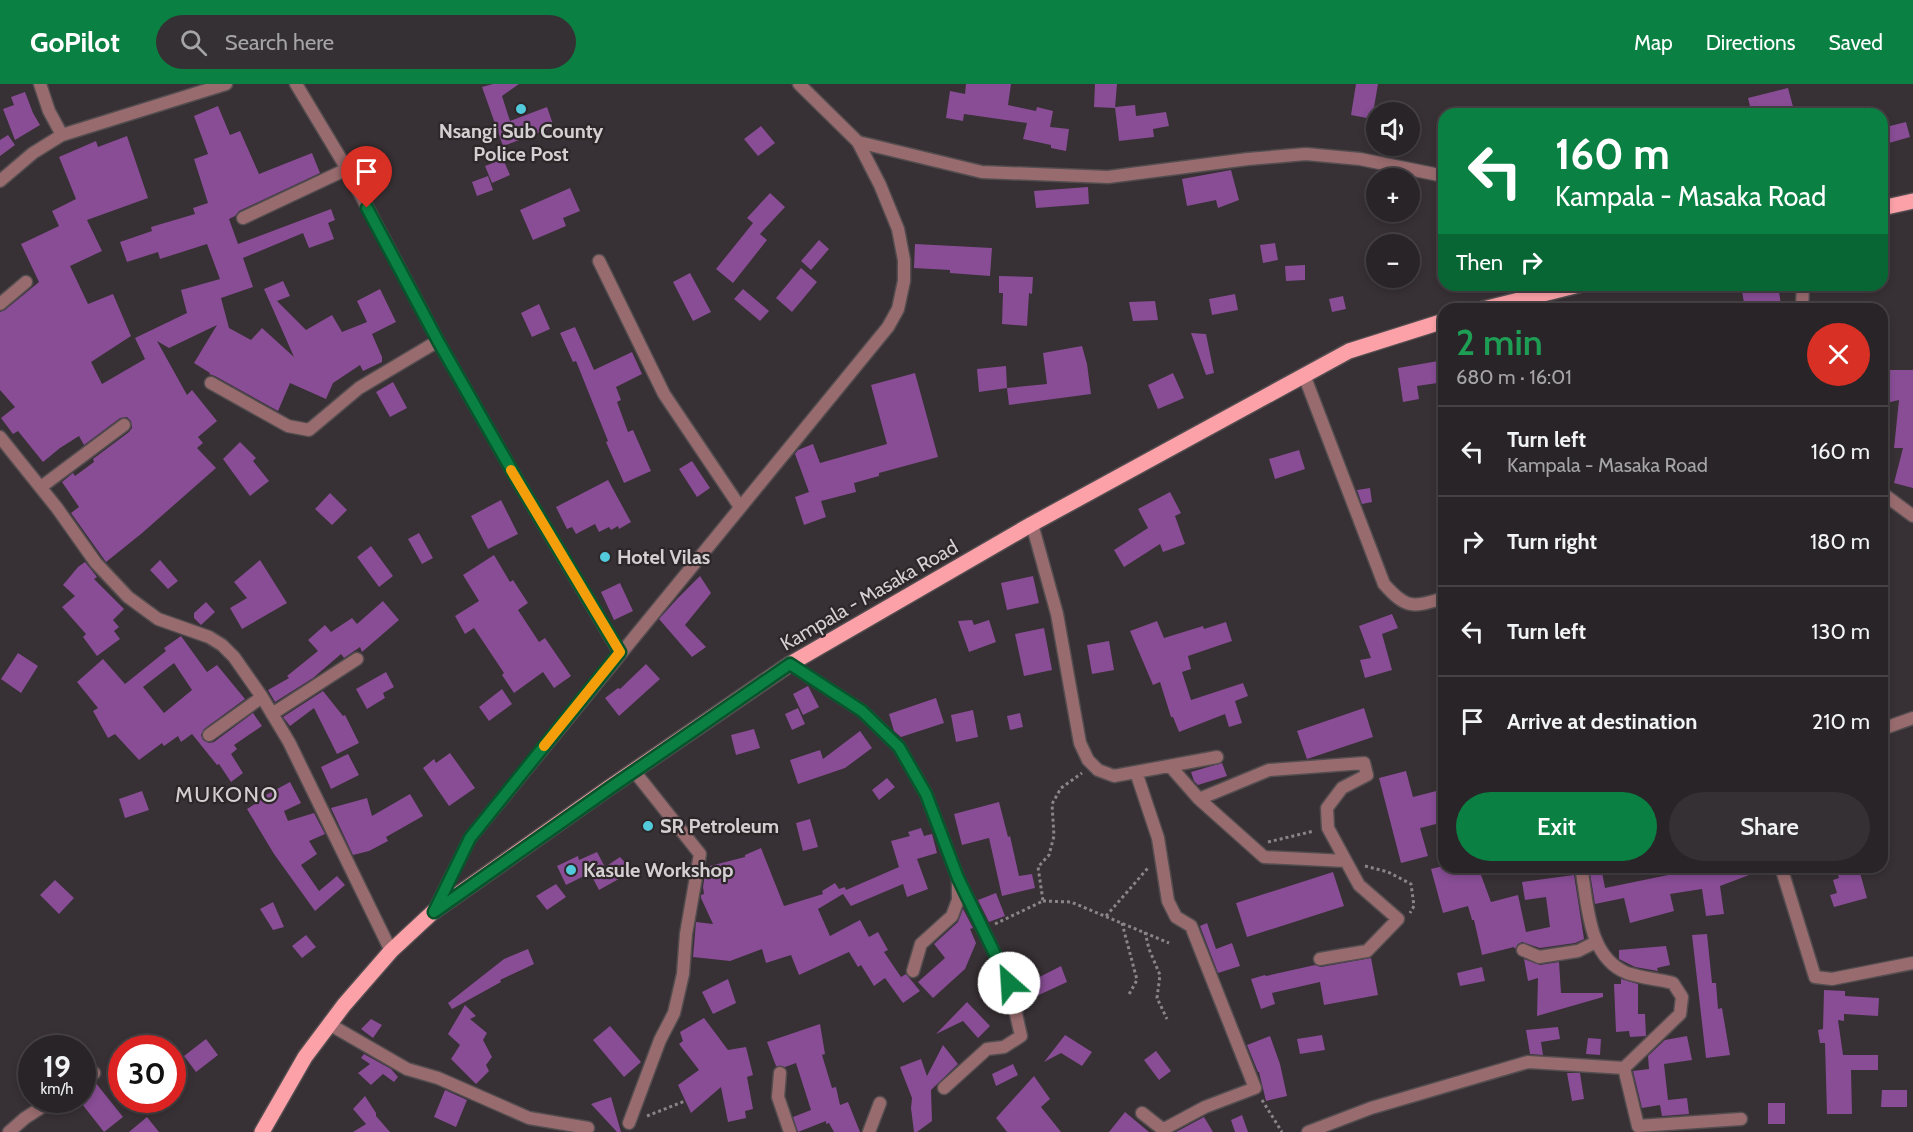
<!DOCTYPE html>
<html lang="en">
<head>
<meta charset="utf-8">
<style>
  :root { --surface:#292427; --page:#353033; --text:#f1f3f6; --muted:#a5a4a7; --line:#454144; --accent:#0b8043 }
  body { margin:0; font-family:Cabin,sans-serif; background:var(--page); color:var(--text); height:100vh; display:flex; flex-direction:column; font-size:22px; white-space:nowrap }
  * { box-sizing:border-box; margin:0 }
  p { font-size:20px; color:var(--muted) }
  .icon { flex:none; width:33px; height:33px; fill:none; stroke:currentColor; stroke-width:2; stroke-linecap:round; stroke-linejoin:round }
  .map { position:relative; flex:1; overflow:hidden }
  .panel { position:absolute; left:1438px; top:219px; width:450px; height:570px; display:flex; flex-direction:column; background:var(--surface); border-radius:18px; box-shadow:0 3px 9px #0003,0 0 0 2px var(--line) }
  .panel>* { flex:none }
  .hud { position:absolute; left:1438px; top:24px; width:450px; height:183px; border-radius:18px; box-shadow:0 3px 9px #0003,0 0 0 2px var(--line); background:#0b8043; color:#fff; overflow:hidden }
  .controls { position:absolute; left:1366px; top:18px; display:grid; gap:12px }
  .controls a { display:grid; place-items:center; width:54px; height:54px; border-radius:50%; background:var(--surface); box-shadow:0 3px 9px #0003,0 0 0 2px var(--line); font-size:30px }
  .speed { position:absolute; left:18px; top:951px; display:flex; gap:12px; font-size:30px; font-weight:700; text-align:center }
  .speed>* { display:grid; place-content:center; width:78px; height:78px; border-radius:50%; background:var(--surface); box-shadow:0 3px 9px #0003,0 0 0 2px var(--line); line-height:1 }
  .speed small { font-size:15px; font-weight:400 }
  .speed .limit { border:9px solid #d22; background:#fff; color:#111 }
  .pin { position:absolute; display:grid; place-items:center; width:51px; height:51px; color:#fff; margin:-62px -26px; border-radius:50% 50% 50% 0; rotate:-45deg; box-shadow:0 0 6px #0007 }
  .pin .icon { rotate:45deg }
  .me { position:absolute; width:66px; margin:-33px; rotate:334deg; stroke-linejoin:round; filter:drop-shadow(0 0 4px #0008) }
  .turn { display:flex; align-items:center; gap:21px; height:126px; padding:0 18px; font-size:27px }
  .turn .icon { width:78px; height:78px; stroke-width:2.5 }
  .turn b { display:block; font-size:42px; line-height:51px }
  .then { display:flex; align-items:center; height:57px; padding:0 18px; background:#0003; gap:12px; font-size:22px }
  .round { display:grid; place-items:center; flex:none; width:63px; height:63px; border-radius:32px; background:var(--page) }
  .headline { display:flex; align-items:center; justify-content:space-between; height:102px; padding:0 18px }
  h1 { font-size:36px; font-weight:600; line-height:45px; color:#1e9e55 }
  .action { display:flex; gap:12px; margin-top:auto; padding:12px 18px }
  .action a { flex:1; height:69px; border-radius:36px; background:var(--accent); color:#fff; font-size:24px; font-weight:600; line-height:69px; text-align:center }
  .action a+a { background:var(--page); color:var(--text) }
  ul { padding:0; list-style:none }
  li { display:flex; align-items:center; gap:18px; height:90px; padding:0 18px; border-top:2px solid var(--line) }
  li div { flex:1 }
  li b { display:block; font-size:22px }
  li em { font-style:normal }
  header { display:flex; align-items:center; gap:36px; box-sizing:border-box; height:84px; padding:0 30px; background:var(--accent); color:#fff }
  header strong { font-size:28px }
  nav { display:flex; gap:33px; margin-inline-start:auto; font-size:21px }
  .search { width:420px; height:54px; background:var(--page); display:flex; align-items:center; gap:15px; box-sizing:border-box; padding:0 21px; border-radius:33px; color:var(--muted); font-size:22px }
  .map>svg:first-child { display:block }
  .building { fill:#884d95; fill-rule:evenodd }
  .lines { fill:none; stroke-linecap:round; stroke-linejoin:round }
  .minor-casing { stroke:#534d50; stroke-width:15 }
  .tertiary-casing { stroke:#534d50; stroke-width:15 }
  .primary-casing { stroke:#534d50; stroke-width:18 }
  .path { stroke:#8a8487; stroke-width:3; stroke-dasharray:3 3; stroke-linecap:butt }
  .minor { stroke:#986b6e; stroke-width:12 }
  .tertiary { stroke:#986b6e; stroke-width:12 }
  .primary { stroke:#fca1a8; stroke-width:15 }
  .route-casing { stroke:#07532c; stroke-width:15 }
  .route { stroke:#0b8043; stroke-width:10 }
  .slow { stroke:#f59e0b; stroke-width:10 }
  .poi-dot { fill:#53cadc; stroke:#2d272a; stroke-width:2 }
  .labels { text-anchor:middle; stroke-width:4.5; stroke-linejoin:round; paint-order:stroke }
  .poi-label { font-size:20px; font-weight:bold; fill:#d4d0d2; stroke:#2d272a; text-anchor:start }
  .street-label { font-size:20px; fill:#d4d0d2; stroke:#2d272a }
  .quarter-label { font-size:22px; letter-spacing:1.5px; fill:#d4d0d2; stroke:#2d272a }
</style>
</head>
<body>
<header>
<strong>GoPilot</strong>
<div class="search"><svg class="icon" aria-label="search" viewBox="0 0 24 24"><circle cx="10" cy="10" r="6"/><path d="M15 15l6 6"/></svg>Search here</div>
<nav><a>Map</a><a>Directions</a><a>Saved</a></nav>
</header>
<div class="map">
<svg width="1913" height="1048" viewBox="0 0 1913 1048">
  <rect width="100%" height="100%" fill="#373034"/>
  <path class="building" d="M493,0H519L502,12L510,37L547,23L554,43L503,62L482,3Z
    M966,0H1011L1008,21L1036,27L1037,23L1053,27L1050,43L1069,45L1066,67L1051,64V61L1023,55L1027,39L964,30L963,37L946,34L950,7L965,10Z
    M1095,0H1117L1115,24L1094,23Z
    M1356,0H1378L1372,35L1351,31Z
    M1788,4L1795,30H1752L1748,14Z
    M25,8L33,29L40,41L15,56L3,25L14,21L11,13Z
    M1135,21L1136,32L1166,28L1169,42L1153,45L1154,53L1119,57L1115,23Z
    M218,22L230,51L240,47L259,90L312,69L320,89L239,127L235,132L229,135L238,160L331,125L335,136L328,139L334,155L309,164L303,149L243,174L253,203L221,214L229,244L251,256L262,244L294,273L264,205L283,197L290,212L277,217L306,246L332,231L342,248L367,238L357,217L380,205L396,238L372,250L382,273V278L363,287L360,281L333,299L326,315L290,299L278,327L215,292L209,290L210,289L194,279L217,241L169,264L157,257L187,311L192,306L217,337L198,353L203,359L197,364L216,384L141,450L106,478L71,429L79,423L62,398L73,389L75,392L94,378L93,375L129,348L132,344L131,337L127,333L120,334L84,361L79,352L60,364L43,378L18,347L13,350L1,334L15,323L0,306V228L5,226L39,198L21,160L59,142L52,127L76,115L59,73L96,57L98,63L127,52L148,114L87,136L102,167L70,182L88,220L113,210L131,252L91,278L102,300L145,275L135,254L187,229L181,206L220,195L207,160L160,175L158,168L127,178L120,158L152,147L151,143L195,130L193,124L208,119L194,75L208,70L194,32Z
    M1906,38L1910,53L1882,61V44Z
    M761,42L775,59L758,72L744,55Z
    M8,51L15,61L0,72V56Z
    M503,75L510,91L492,99L485,82Z
    M1231,86L1239,116L1218,124L1216,116L1187,122L1182,95Z
    M488,92L493,106L477,112L472,98Z
    M1088,103L1089,120L1036,124L1034,107Z
    M570,104L580,127L563,134L566,142L533,156L520,126Z
    M770,109L785,123L760,150L767,156L733,199L716,185L753,139L747,134Z
    M819,156L829,165L811,186L801,177Z
    M1275,159L1278,176L1263,179L1260,161Z
    M915,160L992,164L990,192L950,189V186L914,184Z
    M1305,181V196L1286,197L1285,182Z
    M801,184L817,198L792,228L776,214Z
    M690,189L711,228L693,237L673,198Z
    M999,192L1033,193L1032,210L1029,209L1027,242L1002,240L1003,209H999Z
    M1741,201H1778L1781,221L1766,223V225H1745Z
    M743,205L769,227L760,237L734,215Z
    M1235,210L1238,226L1212,231L1209,215Z
    M1343,212L1346,225L1332,228L1329,215Z
    M1155,217L1158,236L1133,237L1129,218Z
    M539,220L550,245L532,253L521,229Z
    M575,243L594,286L632,268L642,290L616,303L621,316L617,318L628,348L633,346L651,387L624,399L606,358L608,357L576,277L573,278L560,249Z
    M1191,249L1206,250L1214,289L1206,291Z
    M1082,262L1087,280L1091,310L1009,321L1007,304L1047,300L1043,269Z
    M1444,276V298L1417,302L1419,315L1403,318L1398,284Z
    M1006,282L1007,304L979,308L977,285Z
    M1882,286H1913V404L1894,399L1903,364H1894L1899,316L1882,320Z
    M915,289L938,373L879,389V392L854,399L856,408L821,417L826,433L804,441L795,413L809,408L795,370L798,366L813,360L820,379L887,360L871,301Z
    M1173,289L1184,314L1158,325L1148,301Z
    M393,298L407,324L390,333L376,308Z
    M240,358L256,374L253,377L269,397L250,412L223,375Z
    M1299,366L1305,385L1275,395L1269,375Z
    M692,377L710,404L697,413L679,385Z
    M608,396L631,438L619,445L618,442L611,446L609,443L599,448L595,440L576,450L572,443L567,445L556,423Z
    M1370,404L1372,418L1362,420L1357,406Z
    M1170,408L1181,429L1175,432L1185,460L1163,468L1160,460L1124,483L1114,466L1148,444L1138,425Z
    M330,409L347,426L332,441L315,425Z
    M501,416L518,450L488,465L471,432Z
    M419,449L433,474L422,480L408,455Z
    M371,462L393,492L379,503L357,473Z
    M494,471L510,498L513,496L528,519L518,526L539,558L545,554L571,592L554,604L543,588L514,609L502,591L504,589L474,544L465,550L455,532L479,517L463,491Z
    M160,476L178,497L168,505L150,486Z
    M260,476L287,519L242,545L230,524L247,514L234,498Z
    M85,478L97,493L94,495L124,525L113,536L119,543L114,547L120,555L97,572L83,553L86,550L62,523L75,512L63,501L78,483Z
    M700,492L711,509L685,541L706,563L692,573L659,535L677,515Z
    M1033,492L1039,519L1007,526L1001,499Z
    M620,499L633,527L614,536L601,508Z
    M383,517L399,536L362,568L360,563L344,574L341,570L313,594L275,618L268,606L289,594L287,592L318,567L308,556L325,541L331,548L352,534L357,540Z
    M206,518L215,528L201,541L194,534V529Z
    M1392,530L1398,544L1382,550L1392,586L1365,594L1360,576L1371,574L1359,542Z
    M972,536L974,541L989,536L996,558L969,568L958,537Z
    M1157,537L1164,554L1203,542L1204,545L1226,538L1232,557L1188,572L1191,585L1182,588L1191,616L1243,599L1248,612L1235,617L1242,639L1229,643L1225,630L1179,648L1173,633H1171L1160,598L1153,601L1130,547Z
    M1044,544L1052,586L1024,592L1015,550Z
    M181,552L207,588L217,581L245,615L204,645L201,651L203,656L209,659L214,658L253,629L262,642L234,661L237,665L231,670L243,689L231,698L219,680L217,681L192,650L181,658L178,652L164,662L162,659L139,676L115,650L108,654L93,627L98,624L77,598L103,575L125,600L166,567L164,564ZM174,579L192,606L164,629L143,603Z
    M1109,557L1114,586L1092,590L1087,561Z
    M18,569L38,582L21,609L1,595Z
    M646,580L660,595L619,632L605,614L618,604L620,605Z
    M386,588L394,603L383,609L385,614L367,625L356,605Z
    M808,602L819,623L803,631L793,610Z
    M502,605L512,620L489,637L479,623Z
    M323,607L343,632L345,631L359,659L337,670L314,624L290,642L283,633Z
    M936,614L944,639L901,653L894,647L889,630Z
    M798,624L805,640L792,646L785,630Z
    M1364,624L1373,653L1307,675L1297,647Z
    M973,626L978,653L956,658L951,631Z
    M1020,629L1023,643L1010,646L1007,632Z
    M754,645L760,664L736,671L731,651Z
    M860,647L872,664L845,684L798,700L790,676L820,666L823,675Z
    M450,669L475,704L449,722L423,684L434,675L436,679Z
    M348,670L359,691L331,705L321,683Z
    M1222,679L1227,692L1198,701L1194,697L1191,688Z
    M1406,687L1413,713L1444,705V738L1420,744L1428,772L1401,779L1379,694Z
    M887,694L895,703L879,716L872,706Z
    M290,698L301,719L284,727L288,737L314,729L325,750L309,757L317,770L301,781L319,807L337,792L345,801L315,827L274,770L247,725L267,712L266,711Z
    M142,707L149,726L125,734L119,715Z
    M410,710L423,732L386,753L388,757L369,767L353,771L331,724L367,714L372,732Z
    M999,718L1008,753L1010,752L1019,792L1032,790L1035,804L1002,812L989,754L962,761L954,730Z
    M810,735L818,763L803,767L796,739Z
    M921,744L924,752L932,750L937,769L917,775L928,805L907,813L903,800L851,822L843,810L818,825L830,852L860,836L869,853L878,848L888,866L884,868L901,893L906,890L920,907L903,919L885,894L874,902L861,881L858,883L849,868L799,891L791,871L766,879L762,865L730,877L693,873L696,838L713,840L701,814V811L704,810L703,803L706,783L745,773V771L761,764L784,822L823,810L822,807L835,799L839,805L845,803L846,806L899,783L891,757L910,752L908,748Z
    M597,768L605,783L620,773L633,787L599,806L590,789L566,801L557,782L578,772L579,776Z
    M1439,783H1478L1491,818L1518,811L1526,848L1550,843L1546,813L1525,816L1522,798L1574,791L1584,855L1575,859L1540,864L1522,858L1518,860L1515,865L1514,863L1482,871L1474,836H1472L1468,822L1443,829L1431,785Z
    M1589,783H1601L1605,804L1673,790L1671,783H1765V785L1720,802L1724,830L1706,832L1702,805L1670,810L1674,827L1630,839L1624,814L1595,820Z
    M1859,785L1867,814L1834,823L1830,811L1837,809L1833,796L1839,794L1838,791Z
    M1333,788L1344,822L1247,853L1236,819Z
    M55,796L74,814L59,830L40,811Z
    M556,800L566,813L547,826L536,812Z
    M996,809L1005,832L989,838L978,816Z
    M273,818L284,843L273,846L260,825Z
    M963,825L973,844L970,845L976,859L965,885L933,914L918,898L945,874L934,860L958,838Z
    M1207,839L1216,865L1232,859L1240,882L1218,889L1200,842Z
    M1707,850L1712,899H1716L1718,925L1722,924L1730,971L1706,974L1692,851Z
    M306,851L316,863L302,874L292,862Z
    M1666,862L1670,881L1657,884L1658,887L1635,883L1619,875V866Z
    M528,865L534,880L500,896L501,898L452,925L448,919L504,875Z
    M1371,874L1378,911L1324,921L1320,898L1272,909L1275,920L1261,925L1251,895L1265,891L1266,892L1315,881L1321,883Z
    M1524,875L1540,881L1559,878L1561,909H1603V913L1537,932L1538,894L1528,897Z
    M1061,882L1067,898L1028,916L1020,903Z
    M1482,883L1485,897L1460,902L1457,889Z
    M728,895L736,919L713,930L702,908Z
    M1621,895L1638,900V930H1645L1646,952L1630,953L1629,947L1616,948L1614,900H1621Z
    M1824,906L1845,907V912L1879,914L1878,932L1844,930V937L1838,936L1843,971H1878V986H1851L1852,1030H1827L1825,959H1820L1818,946L1823,945Z
    M967,918L990,942L978,954L963,937L936,950Z
    M465,921L476,932L470,935L487,949L483,956L492,973L486,981L489,987L476,1000L451,975L460,961L448,950Z
    M704,934L728,966L746,963L753,991L747,993L753,1025L745,1027L746,1034L728,1038L721,1003L691,1029L678,1001L699,986L679,960L683,957L680,948Z
    M371,935L382,941L373,954L361,945Z
    M820,940L825,970L822,971L832,1004L836,1003L840,1021L848,1018L860,1048H834L829,1039L826,1040V1037L798,1048L793,1033L811,1026L796,979L785,983L776,982L767,958Z
    M610,942L641,978L624,993L593,956Z
    M1558,943L1560,955L1541,958L1543,971L1530,970L1526,946Z
    M1065,951L1092,968L1082,982L1061,969L1044,978Z
    M1322,951L1325,966L1300,970L1297,955Z
    M1270,952L1280,980L1287,1012L1266,1017L1259,988H1258L1247,961Z
    M1687,952L1692,976L1664,980L1668,1016L1687,1014L1689,1030L1662,1032L1660,1021L1642,1024L1633,987L1649,985L1648,972L1665,956Z
    M1588,954L1601,955L1600,971L1586,970Z
    M206,955L218,971L196,988L184,972Z
    M943,961L958,980L931,1006L932,1037L917,1048H914L911,1024L912,1014L900,983L921,975L927,992Z
    M1156,967L1171,987L1159,996L1144,976Z
    M364,970L391,985L398,993L394,998L383,990L371,1001L358,989L370,980L361,974Z
    M1013,980L1018,991L996,1002L992,990Z
    M1567,989H1580L1584,1015L1572,1017Z
    M1034,992L1050,1015L1041,1023L1061,1048H1007L996,1034Z
    M95,998L123,1033L104,1048L82,1020V1007Z
    M445,1006L467,1016L456,1043L434,1033Z
    M1882,1006H1907V1023H1881Z
    M365,1012L376,1029V1032L390,1048H353L366,1040L353,1025Z
    M611,1013L621,1048H617L591,1020Z
    M1768,1019H1785V1040H1768Z
    M1125,1028L1149,1048H1109Z
    M1242,1031L1248,1048H1235L1231,1036Z
    M147,1033L159,1048H129Z
    M1204,1033L1213,1048H1176Z"/>
  <g class="lines">
    <defs>
      <path id="minor" d="M296,0L347,85L438,257L519,399L620,569
        M62,51L226,0
        M858,58L982,88L1108,93L1248,75L1306,70L1360,75L1444,92
        M0,97L33,69L62,51L49,27L40,0
        M243,134L347,85
        M599,177L664,310L740,423
        M0,220L26,198
        M1802,225L1803,201
        M1304,291L1384,500C1407,526 1413,523 1444,514
        M211,299L288,342L309,346L359,304L438,257
        M0,353L57,424L96,479L128,513L158,535L209,553L222,561L234,573L262,613L289,658L391,867
        M41,403L124,341
        M1882,409L1913,432
        M1032,440L1057,530L1080,659L1088,676L1098,686L1114,692L1217,673
        M790,580L862,627L899,663L926,710L958,794V816L952,832L921,860L913,887
        M272,630L357,575
        M1882,645L1913,634
        M209,651L262,613
        M1170,682L1199,715L1269,686L1364,679L1367,691L1342,704L1327,724L1328,744L1359,801L1398,835L1367,867L1320,875
        M1136,688L1158,754L1168,817L1176,833L1191,842L1255,1004L1205,1023L1164,1045
        M1199,715L1264,773L1346,777
        M1581,783C1588,819 1587,873 1627,889C1641,894 1658,895 1673,899L1682,913L1680,930L1624,984L1638,1042L1741,1035
        M1781,783L1815,893L1832,895L1913,879
        M1523,866L1539,873L1578,867L1596,858
        M329,940L407,985L438,994L529,1034L588,1044
        M780,989L778,1013L790,1048
        M82,996L94,989
        M944,1004L987,965L1004,963L1021,952L1009,899L960,798
        M1142,1029L1166,1048
        M629,1039L660,956L674,929L683,890L686,850L700,770L634,687
        M9,1048L25,1034L53,1016
        M869,1048L880,1019
        M1308,1048L1371,1024L1528,978L1624,984"/>
      <path id="tertiary" d="M434,827L470,754L888,243L898,225L904,197V176L898,145L880,101L858,58L799,0"/>
      <path id="primary" d="M1882,124L1913,117
        M1483,225L1579,201
        M262,1048L305,973L344,921L391,867L433,828L610,703L790,580L1032,440L1349,267L1444,237"/>
    </defs>
    <use href="#minor" class="minor-casing"/>
    <use href="#tertiary" class="tertiary-casing"/>
    <use href="#primary" class="primary-casing"/>
    <path class="path" d="M1268,758L1314,747
      M1365,782L1388,788L1411,800L1414,822L1410,829
      M1043,817L1071,818L1169,859
      M1106,832L1148,784
      M1122,839L1137,896L1128,912
      M995,840L1043,817L1038,783L1049,771L1054,752L1052,720L1061,704L1082,689
      M1145,848L1149,865L1160,891L1157,914L1167,935
      M1262,1016L1282,1048
      M647,1032L685,1017"/>
    <use href="#minor" class="minor"/>
    <use href="#tertiary" class="tertiary"/>
    <use href="#primary" class="primary"/>
  </g>
  <g class="lines">
    <defs>
      <path id="route" d="M367,124L438,257L519,399L620,568L470,754L434,828L610,704L790,580L862,627L899,663L926,710L958,794L1009,899"/>
    </defs>
    <use href="#route" class="route-casing"/>
    <use href="#route" class="route"/>
    <path class="slow" d="M511,386L620,568L544,662"/>
  </g>
  <g class="poi-dot">
    <circle cx="521" cy="25" r="6"/>
    <circle cx="605" cy="473" r="6"/>
    <circle cx="648" cy="742" r="6"/>
    <circle cx="571" cy="786" r="6"/>
  </g>
  <g class="labels">
    <g class="poi-label">
      <text x="521" y="54" text-anchor="middle">Nsangi Sub County<tspan x="521" dy="23">Police Post</tspan></text>
      <text x="617" y="480">Hotel Vilas</text>
      <text x="660" y="749">SR Petroleum</text>
      <text x="583" y="793">Kasule Workshop</text>
    </g>
    <g class="street-label">
      <text transform="translate(869 511) rotate(-30)" y="7">Kampala - Masaka Road</text>
    </g>
    <g class="quarter-label">
      <text x="227" y="718">MUKONO</text>
    </g>
  </g>
</svg>
<div class="controls">
<a><svg class="icon" aria-label="sound" viewBox="0 0 24 24"><path d="M4 9h4l5-4v14l-5-4H4zM17 9q2 3 0 6"/></svg></a>
<a>+</a>
<a>−</a>
</div>
<div class="speed"><div>19<small>km/h</small></div><div class="limit">30</div></div>
<div class="pin" style="left:367px;top:124px;background:#d93025"><svg class="icon" aria-label="arrive" viewBox="0 0 24 24"><path d="M6 21V4h12l-3 4 3 4H6"/></svg></div>
<svg class="me" style="left:1009px;top:899px" viewBox="-20 -20 40 40"><circle r="19" fill="#fff"/><path d="M0-13L10 11 0 6-10 11z" fill="#0b8043"/></svg>
<div class="hud">
<div class="turn"><svg class="icon" aria-label="left" viewBox="0 0 24 24"><path d="M17 20v-9H6M10 6l-5 5 5 5"/></svg><div><b>160 m</b>Kampala - Masaka Road</div></div>
<div class="then">Then<svg class="icon" aria-label="right" viewBox="0 0 24 24"><path d="M7 20v-9h11M14 6l5 5-5 5"/></svg></div>
</div>
<section class="panel">
<div class="headline"><div><h1>2 min</h1><p>680 m · 16:01</p></div><a class="round" style="background:#d93025;color:#fff"><svg class="icon" aria-label="close" viewBox="0 0 24 24"><path d="M6 6l12 12M18 6L6 18"/></svg></a></div>
<ul>
<li><svg class="icon" aria-label="left" viewBox="0 0 24 24"><path d="M17 20v-9H6M10 6l-5 5 5 5"/></svg><div><b>Turn left</b><p>Kampala - Masaka Road</p></div><em>160 m</em></li>
<li><svg class="icon" aria-label="right" viewBox="0 0 24 24"><path d="M7 20v-9h11M14 6l5 5-5 5"/></svg><div><b>Turn right</b></div><em>180 m</em></li>
<li><svg class="icon" aria-label="left" viewBox="0 0 24 24"><path d="M17 20v-9H6M10 6l-5 5 5 5"/></svg><div><b>Turn left</b></div><em>130 m</em></li>
<li><svg class="icon" aria-label="arrive" viewBox="0 0 24 24"><path d="M6 21V4h12l-3 4 3 4H6"/></svg><div><b>Arrive at destination</b></div><em>210 m</em></li>
</ul>
<div class="action"><a>Exit</a><a>Share</a></div>
</section>
</div>
</body>
</html>
